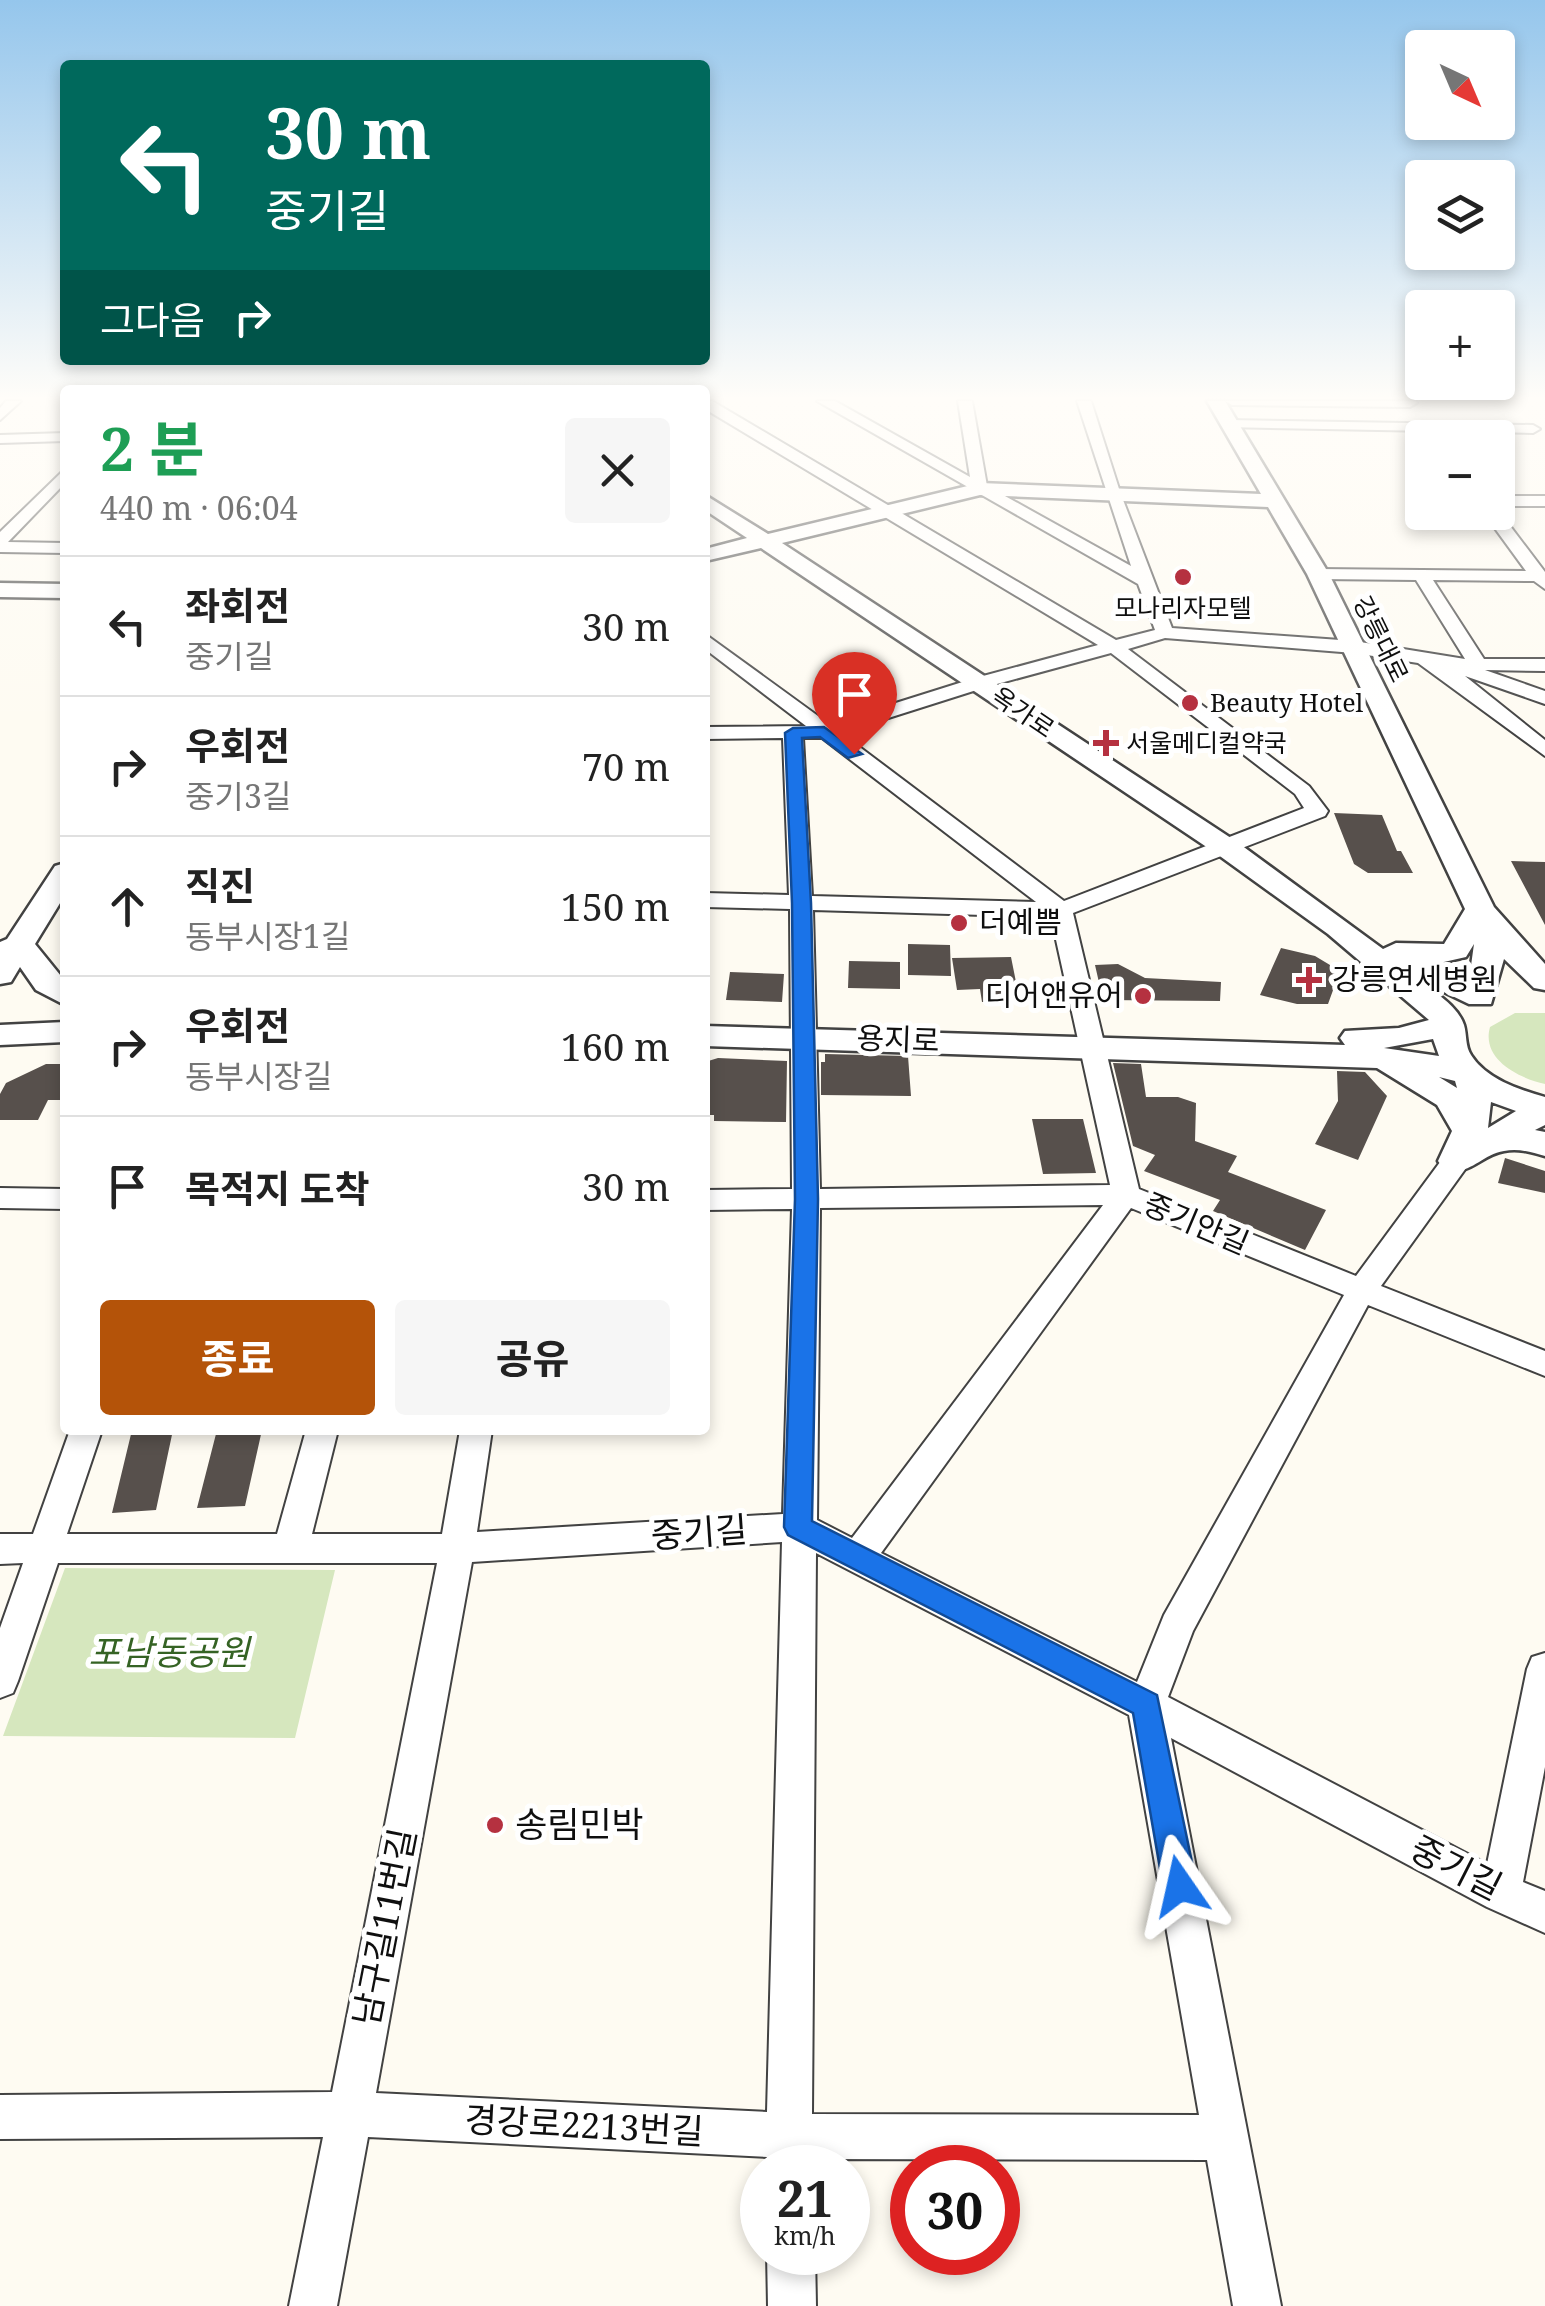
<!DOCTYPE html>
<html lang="ko">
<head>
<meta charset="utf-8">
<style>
  :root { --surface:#fff; --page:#f6f6f6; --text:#222; --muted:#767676; --line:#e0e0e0; --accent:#b45309 }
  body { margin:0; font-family:"Noto Serif","Noto Sans KR",serif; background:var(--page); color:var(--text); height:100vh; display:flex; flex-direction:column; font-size:38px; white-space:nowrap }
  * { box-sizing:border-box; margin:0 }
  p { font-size:32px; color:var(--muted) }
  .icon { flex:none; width:55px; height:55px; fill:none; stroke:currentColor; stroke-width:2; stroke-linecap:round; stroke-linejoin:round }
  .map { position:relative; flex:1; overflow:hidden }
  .panel { position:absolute; left:60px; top:385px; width:650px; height:1050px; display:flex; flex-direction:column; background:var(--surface); border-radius:10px; box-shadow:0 5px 15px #0003 }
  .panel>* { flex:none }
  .top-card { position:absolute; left:60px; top:60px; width:650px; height:305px; border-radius:10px; box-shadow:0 5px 15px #0003; background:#00695c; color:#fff; overflow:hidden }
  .needle { width:65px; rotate:136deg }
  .controls { position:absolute; left:1405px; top:30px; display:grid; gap:20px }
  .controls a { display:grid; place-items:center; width:110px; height:110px; border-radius:10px; background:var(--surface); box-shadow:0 5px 15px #0003; font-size:50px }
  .speed { position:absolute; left:740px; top:2145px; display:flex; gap:20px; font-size:50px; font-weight:700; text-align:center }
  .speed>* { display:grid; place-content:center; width:130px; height:130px; border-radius:50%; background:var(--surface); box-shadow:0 5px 15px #0003; line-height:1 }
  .speed small { font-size:25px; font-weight:400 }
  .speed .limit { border:15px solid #d22; background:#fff; color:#111 }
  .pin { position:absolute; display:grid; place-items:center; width:85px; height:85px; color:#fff; margin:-102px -42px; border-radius:50% 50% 50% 0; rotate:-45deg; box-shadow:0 0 10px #0007 }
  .pin .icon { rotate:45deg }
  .me { position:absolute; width:110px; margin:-55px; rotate:349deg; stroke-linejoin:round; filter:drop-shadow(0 0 8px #0008) }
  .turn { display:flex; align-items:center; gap:35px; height:210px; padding:0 40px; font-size:45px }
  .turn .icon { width:130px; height:130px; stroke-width:2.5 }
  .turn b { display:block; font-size:70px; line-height:85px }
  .then { display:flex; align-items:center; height:95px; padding:0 40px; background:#0003; gap:20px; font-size:38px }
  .round { display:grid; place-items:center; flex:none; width:105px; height:105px; border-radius:10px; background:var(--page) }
  .head { display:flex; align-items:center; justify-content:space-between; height:170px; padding:0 40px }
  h1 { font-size:60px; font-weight:700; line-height:75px; color:#1e9e55 }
  .action { display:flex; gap:20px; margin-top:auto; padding:20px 40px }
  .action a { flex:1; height:115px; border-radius:10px; background:var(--accent); color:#fff; font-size:40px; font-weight:700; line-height:115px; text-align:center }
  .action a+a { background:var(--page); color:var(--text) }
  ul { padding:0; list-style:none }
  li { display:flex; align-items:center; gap:30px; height:140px; padding:0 40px; border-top:2px solid var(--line) }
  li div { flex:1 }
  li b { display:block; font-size:38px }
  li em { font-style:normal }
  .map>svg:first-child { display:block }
  .green { fill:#d6e7be }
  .building { fill:#57504c }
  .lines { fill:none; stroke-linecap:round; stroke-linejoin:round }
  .minor-casing { stroke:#424242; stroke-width:4 }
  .tertiary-casing { stroke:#424242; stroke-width:5 }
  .minor { fill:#fff; fill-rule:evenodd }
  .tertiary { fill:#fff; fill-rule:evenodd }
  .route { fill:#1a73e8; stroke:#114b97; stroke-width:2.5 }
  .poi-dot { fill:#b53140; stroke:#fff; stroke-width:4 }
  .labels { text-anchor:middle; stroke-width:10; stroke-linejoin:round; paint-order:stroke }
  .far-poi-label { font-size:25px; fill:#0f0f0f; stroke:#fff; text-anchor:start }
  .far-street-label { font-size:25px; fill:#0f0f0f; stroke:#fff }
  .poi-label { font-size:30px; fill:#0f0f0f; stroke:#fff; text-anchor:start }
  .street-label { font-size:30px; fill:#0f0f0f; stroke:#fff }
  .near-street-label { font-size:35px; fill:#0f0f0f; stroke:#fff }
  .near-park-label { font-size:35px; font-style:italic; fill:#356324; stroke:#fff }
  .near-poi-label { font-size:35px; fill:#0f0f0f; stroke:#fff; text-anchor:start }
</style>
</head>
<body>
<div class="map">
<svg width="1545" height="2306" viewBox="0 0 1545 2306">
  <rect width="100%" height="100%" fill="#fefbf2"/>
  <path class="green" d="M1515,1013H1545V1084C1518,1078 1481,1059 1490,1027Z
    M65,1568L335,1570L295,1738L3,1736Z"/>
  <path class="building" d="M1334,813L1382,815L1397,851H1401L1413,873H1368L1354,864Z
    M1511,861L1545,862V925Z
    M908,944L950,945L951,976L908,975Z
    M1281,948L1315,956L1340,971L1328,1004H1297L1260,995Z
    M1011,957L1020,1002H982L980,989L957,990L952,958Z
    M849,961L900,962V989L848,988Z
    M1118,964L1145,978L1221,982L1220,1001L1103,1000L1095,965Z
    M730,972L784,974L782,1002L726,1000Z
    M825,1054L908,1056L911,1096L821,1095V1062H825Z
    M718,1058L787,1061L786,1122L714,1121V1115H705V1062Z
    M1113,1063L1141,1064L1146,1097H1178L1196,1103L1195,1141L1237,1156L1228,1172L1326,1210L1305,1250L1213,1211L1220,1200L1144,1171L1155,1155L1133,1146Z
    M46,1064H65V1100H48L38,1120H0V1094L6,1083Z
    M1337,1071L1365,1072L1387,1096L1358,1160L1315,1144L1338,1101Z
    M1032,1119H1083L1096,1173L1043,1174Z
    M1505,1158L1545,1171V1193L1498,1183Z
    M132,1430H173L156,1510L112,1513Z
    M217,1430H262L245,1506L197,1508Z"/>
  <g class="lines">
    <defs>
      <path id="minor" d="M6,401H21L0,420V408Z
        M705,401H712L1116,640L1155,630L1138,584L817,401H835L970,477L958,401H972L987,486L1131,566L1077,401H1091L1120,492L1172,628L1354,641L1465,659L1416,580L1318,579L1309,574L1318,569L1526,571L1483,512L1498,510L1545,572V589L1534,581L1433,580L1484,659H1545V671L1485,670L1545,691V704L1465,676L1545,740V756L1418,663L1354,653L1165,638L1128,649L1309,786L1328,811L1325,816L1073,913L1139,1189L1356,1276L1446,1154H1466L1470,1161L1466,1168L1381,1286L1545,1351V1376L1368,1305L1193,1631L1168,1697L1487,1864L1527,1669L1532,1657L1545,1653V1767L1523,1882L1545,1891V1933L1487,1907L1171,1738L1281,2306H1233L1207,2160L813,2159V2168H767V2157L368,2137L337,2306H289L323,2137L0,2139V2095L332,2092L437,1563H58L18,1681L13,1693L0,1698V1628L23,1563L0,1564V1534H33L70,1430H102L67,1534H277L306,1430H338L312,1534H442L460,1430H492L477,1532L783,1514L792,1209L705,1210V1190L792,1189L790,909L705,907V893L789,895L783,738L705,739V727L806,726L705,649V634L829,724L972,679L1098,645L705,409ZM1111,653L1295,794L1304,808L1064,901L841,733L986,687ZM803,738H822L1036,902L812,896ZM813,910L1051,917L1110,1185L820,1189ZM1103,1205L852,1538L817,1520L820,1208ZM1131,1208L1344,1295L1164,1615L1137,1682L881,1553ZM782,1542L767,2112L376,2093L472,1562ZM816,1553L1129,1715L1199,2115L812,2114Z
        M1225,401H1416L1417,403L1410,407L1232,405Z
        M1229,420L1533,425L1540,429L1533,433L1224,427L1222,424Z
        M65,433V441L0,443V435Z
        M65,469V483L8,542L65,543V553L0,552V532Z
        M1498,496H1545V506H1498Z
        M0,1188L65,1189V1209L0,1208Z
        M767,2252H815L816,2306H768Z"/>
      <path id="tertiary" d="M1207,401H1225L1329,574L1494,907L1545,964V990L1534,988L1504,959L1491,1004H1469L1421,981C1435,993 1458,1006 1464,1025C1467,1035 1465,1046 1471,1055C1486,1079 1520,1090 1545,1097V1125L1535,1130L1545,1132V1156C1531,1152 1518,1148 1504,1151C1480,1155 1470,1177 1444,1169L1438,1161L1452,1131L1437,1105L1377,1068L705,1046V1026L1345,1045L1340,1038L1345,1031L1399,1028L1429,1020L1328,934L1217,854L761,548L705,561V549L747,538L705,510V495L768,534L980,483L1261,494ZM980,495L1268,507L1307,574L1465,909L1444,944L1396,943L1383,949L1237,842L782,543ZM1474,944L1469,980L1435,964L1466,957ZM1433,1039L1439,1056L1384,1048ZM1439,1077L1455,1081L1457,1088ZM1491,1102L1516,1111L1488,1128Z
        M0,583L65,584V598L0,597Z
        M65,863V895L35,944L65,981V1005L36,990L20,967L11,982L0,984V942L7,939L55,866Z
        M65,1022V1042L0,1045V1025Z"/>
    </defs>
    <use href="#minor" class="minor-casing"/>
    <use href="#tertiary" class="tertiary-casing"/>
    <use href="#minor" class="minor"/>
    <use href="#tertiary" class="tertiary"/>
  </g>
  <linearGradient id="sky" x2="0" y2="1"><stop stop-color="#95c6ec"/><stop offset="0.55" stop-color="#fffdf9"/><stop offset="1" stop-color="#fffdf9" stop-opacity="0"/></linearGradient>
  <rect width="1545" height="724" fill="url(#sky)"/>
  <path class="route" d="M824,727L862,754L848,758L820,737L802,738L811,903L818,1199L812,1521L1157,1695L1197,1886L1192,1897L1180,1902L1168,1897L1163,1886L1133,1713L788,1535L784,1527L795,1199L792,903L785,733L793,728Z"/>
  <g class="poi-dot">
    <circle cx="1183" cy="577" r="10"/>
    <circle cx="1190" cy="703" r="10"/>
    <path d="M1101 728h10v10h10v10h-10v10h-10v-10h-10v-10h10z"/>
    <circle cx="959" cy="923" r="10"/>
    <path d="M1304 965h10v10h10v10h-10v10h-10v-10h-10v-10h10z"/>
    <circle cx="1143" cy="996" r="10"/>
    <circle cx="495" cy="1825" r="10"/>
  </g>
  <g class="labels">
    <g class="far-poi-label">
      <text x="1183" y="617" text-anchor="middle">모나리자모텔</text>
      <text x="1210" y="712">Beauty Hotel</text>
      <text x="1126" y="752">서울메디컬약국</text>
    </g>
    <g class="far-street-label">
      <text transform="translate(1381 639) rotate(64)" y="9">강릉대로</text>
      <text transform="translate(1023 712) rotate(34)" y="9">옥가로</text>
    </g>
    <g class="poi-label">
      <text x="979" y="933">더예쁨</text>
      <text x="1332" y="990">강릉연세병원</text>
      <text x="1123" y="1006" text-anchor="end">디어앤유어</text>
    </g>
    <g class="street-label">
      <text transform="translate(898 1040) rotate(2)" y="10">용지로</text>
      <text transform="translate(1196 1224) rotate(23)" y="10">중기안길</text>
    </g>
    <g class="near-street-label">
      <text transform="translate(699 1533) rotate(-4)" y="12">중기길</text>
      <text transform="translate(1456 1868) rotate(27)" y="12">중기길</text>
      <text transform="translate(385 1927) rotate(-79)" y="12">남구길11번길</text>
      <text transform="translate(584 2126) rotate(3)" y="12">경강로2213번길</text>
    </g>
    <g class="near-park-label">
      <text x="169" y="1665">포남동공원</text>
    </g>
    <g class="near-poi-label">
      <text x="515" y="1837">송림민박</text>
    </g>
  </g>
</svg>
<div class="controls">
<a><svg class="needle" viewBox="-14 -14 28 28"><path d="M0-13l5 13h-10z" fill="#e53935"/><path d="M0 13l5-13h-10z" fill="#767676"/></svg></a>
<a><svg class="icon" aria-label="layers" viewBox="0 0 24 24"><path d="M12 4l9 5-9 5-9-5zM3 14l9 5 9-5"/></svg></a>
<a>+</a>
<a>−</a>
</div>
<div class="speed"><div>21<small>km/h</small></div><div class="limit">30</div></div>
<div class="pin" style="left:854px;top:754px;background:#d93025"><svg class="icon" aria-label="arrive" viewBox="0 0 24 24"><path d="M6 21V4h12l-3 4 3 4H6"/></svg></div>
<svg class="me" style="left:1180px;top:1886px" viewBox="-20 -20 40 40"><path d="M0-17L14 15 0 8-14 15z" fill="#1a73e8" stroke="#fff" stroke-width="4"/></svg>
<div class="top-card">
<div class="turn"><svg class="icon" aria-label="left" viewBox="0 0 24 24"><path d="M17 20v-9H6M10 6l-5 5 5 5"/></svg><div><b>30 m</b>중기길</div></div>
<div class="then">그다음<svg class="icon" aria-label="right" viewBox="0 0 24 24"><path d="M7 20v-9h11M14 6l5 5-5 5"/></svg></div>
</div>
<section class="panel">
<div class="head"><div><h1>2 분</h1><p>440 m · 06:04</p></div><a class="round"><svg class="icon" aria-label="close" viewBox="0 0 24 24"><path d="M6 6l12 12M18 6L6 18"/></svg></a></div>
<ul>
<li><svg class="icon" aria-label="left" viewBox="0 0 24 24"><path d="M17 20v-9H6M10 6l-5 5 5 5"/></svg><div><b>좌회전</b><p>중기길</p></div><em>30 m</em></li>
<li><svg class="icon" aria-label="right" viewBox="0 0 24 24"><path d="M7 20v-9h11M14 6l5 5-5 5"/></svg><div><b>우회전</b><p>중기3길</p></div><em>70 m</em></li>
<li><svg class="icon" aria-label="ahead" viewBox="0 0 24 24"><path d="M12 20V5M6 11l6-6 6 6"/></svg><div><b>직진</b><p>동부시장1길</p></div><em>150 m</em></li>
<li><svg class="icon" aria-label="right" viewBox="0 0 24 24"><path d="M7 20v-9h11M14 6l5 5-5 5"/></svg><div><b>우회전</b><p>동부시장길</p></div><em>160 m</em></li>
<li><svg class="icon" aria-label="arrive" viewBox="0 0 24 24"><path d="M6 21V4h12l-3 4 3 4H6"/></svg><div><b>목적지 도착</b></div><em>30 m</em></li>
</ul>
<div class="action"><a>종료</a><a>공유</a></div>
</section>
</div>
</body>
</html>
